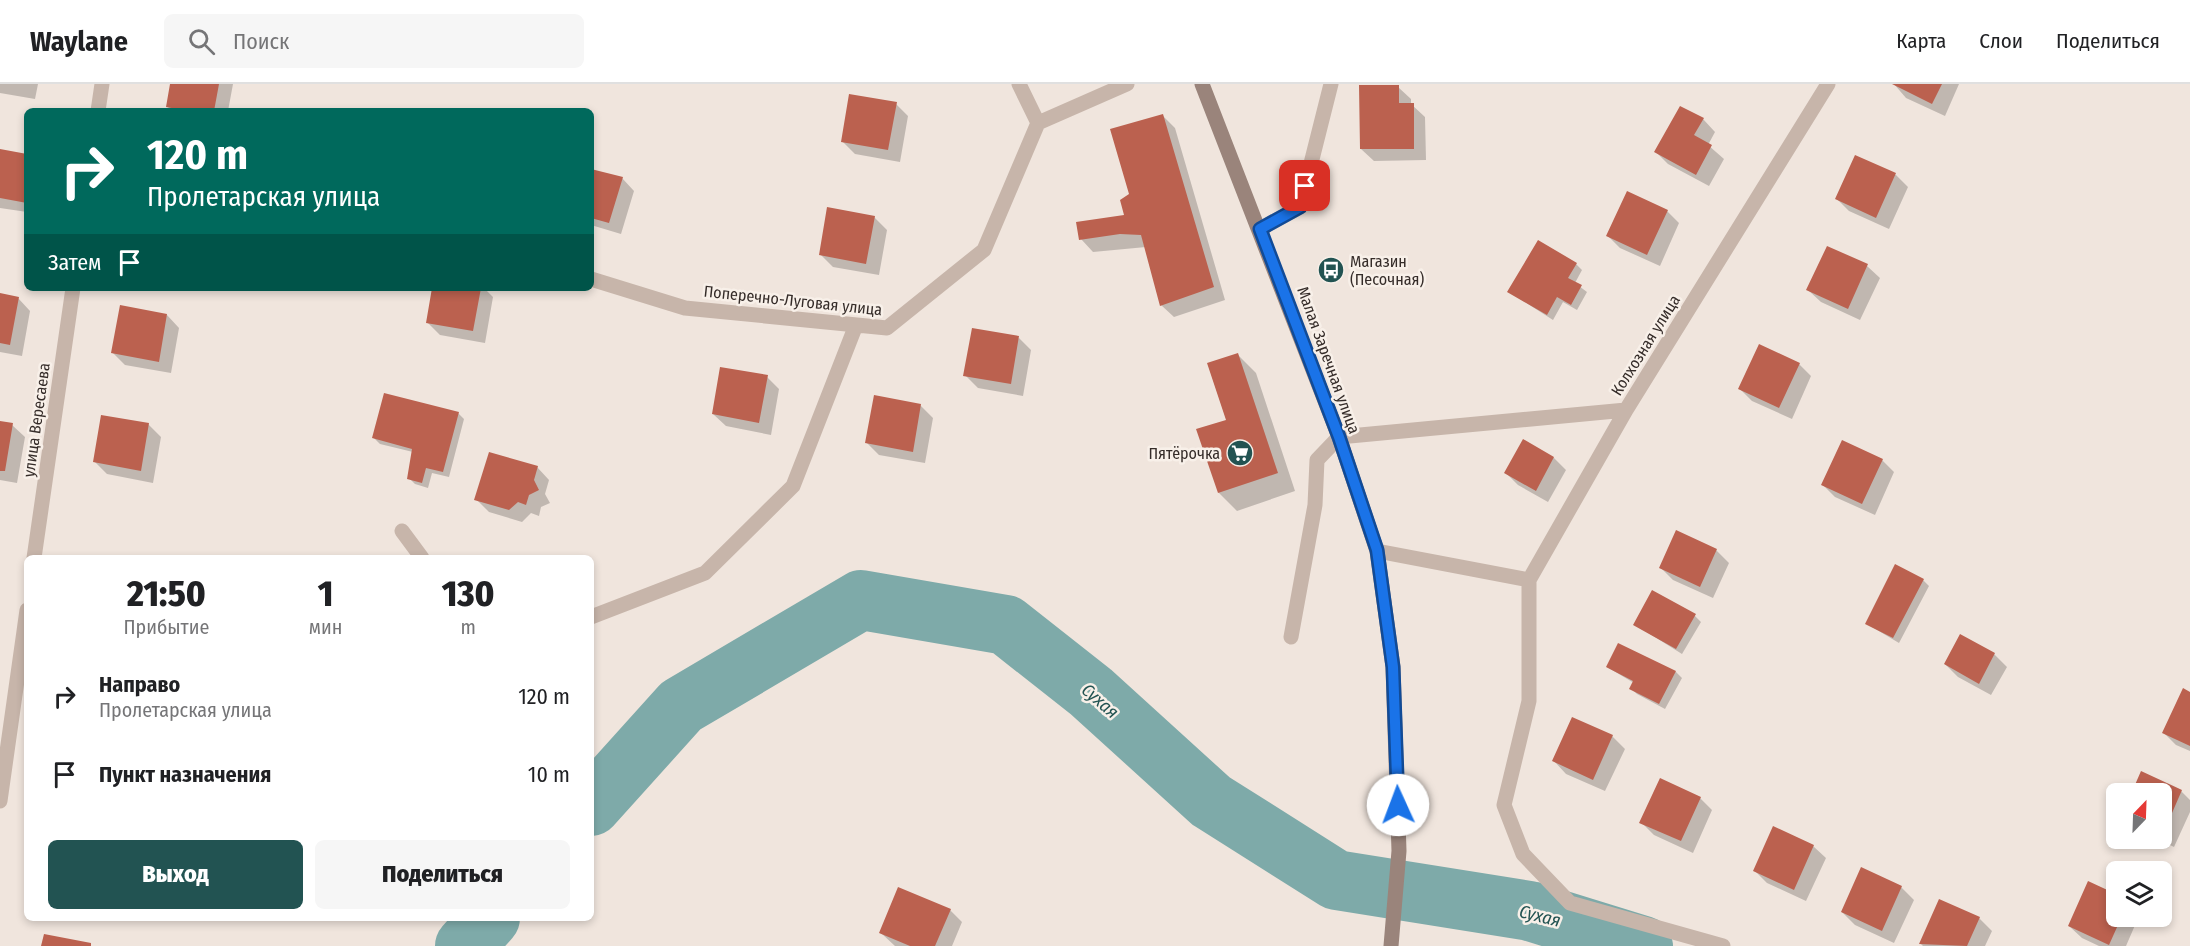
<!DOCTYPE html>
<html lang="ru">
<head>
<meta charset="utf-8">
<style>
  :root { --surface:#fff; --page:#f6f6f6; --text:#202124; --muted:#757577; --line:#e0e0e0; --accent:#225352 }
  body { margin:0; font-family:"Fira Sans Condensed",sans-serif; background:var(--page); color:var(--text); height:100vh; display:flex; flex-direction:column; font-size:22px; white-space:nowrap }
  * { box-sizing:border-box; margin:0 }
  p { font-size:20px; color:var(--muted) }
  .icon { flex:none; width:33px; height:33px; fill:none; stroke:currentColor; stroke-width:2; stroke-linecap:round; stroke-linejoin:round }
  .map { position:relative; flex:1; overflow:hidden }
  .details { position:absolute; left:24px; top:471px; width:570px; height:366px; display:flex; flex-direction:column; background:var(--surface); border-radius:9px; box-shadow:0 3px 9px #0003 }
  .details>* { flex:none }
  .top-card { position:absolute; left:24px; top:24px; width:570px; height:183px; border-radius:9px; box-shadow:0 3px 9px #0003; background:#00695c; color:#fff; overflow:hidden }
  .needle { width:39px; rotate:23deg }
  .fabs { position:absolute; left:2106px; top:699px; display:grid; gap:12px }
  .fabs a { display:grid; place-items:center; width:66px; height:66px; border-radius:9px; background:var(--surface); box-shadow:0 3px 9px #0003; font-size:30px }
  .pin { position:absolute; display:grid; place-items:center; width:51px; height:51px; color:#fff; margin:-26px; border-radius:12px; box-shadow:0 3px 9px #0006 }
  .me { position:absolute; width:66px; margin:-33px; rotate:358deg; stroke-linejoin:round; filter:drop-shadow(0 0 4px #0008) }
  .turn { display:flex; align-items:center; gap:21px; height:126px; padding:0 24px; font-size:27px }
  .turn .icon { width:78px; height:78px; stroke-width:2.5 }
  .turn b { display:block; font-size:42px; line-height:51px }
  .then { display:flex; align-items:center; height:57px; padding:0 24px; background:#0003; gap:12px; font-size:22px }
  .eta { display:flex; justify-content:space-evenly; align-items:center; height:102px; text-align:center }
  .eta b { font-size:36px; font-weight:800; line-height:42px }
  .button { display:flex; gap:12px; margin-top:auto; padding:12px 24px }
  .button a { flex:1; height:69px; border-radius:9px; background:var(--accent); color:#fff; font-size:24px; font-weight:800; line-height:69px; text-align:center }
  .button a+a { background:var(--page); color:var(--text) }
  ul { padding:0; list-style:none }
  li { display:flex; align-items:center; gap:18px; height:78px; padding:0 24px }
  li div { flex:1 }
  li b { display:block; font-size:22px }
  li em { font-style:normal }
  header { display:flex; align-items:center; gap:36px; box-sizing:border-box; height:84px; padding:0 30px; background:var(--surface); border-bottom:2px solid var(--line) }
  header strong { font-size:28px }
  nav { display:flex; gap:33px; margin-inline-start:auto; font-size:21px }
  .search { width:420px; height:54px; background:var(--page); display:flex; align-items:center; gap:15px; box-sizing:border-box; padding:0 21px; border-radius:9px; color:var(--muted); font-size:22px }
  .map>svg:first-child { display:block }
  .shadow { fill:#0003 }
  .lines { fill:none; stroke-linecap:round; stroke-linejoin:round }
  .river { stroke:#7eaaa9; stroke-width:60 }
  .building { fill:#bb614f }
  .lane { stroke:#c7b5aa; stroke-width:15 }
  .street { stroke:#c7b5aa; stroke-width:15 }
  .secondary { stroke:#9a847b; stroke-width:15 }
  .route-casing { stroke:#114b97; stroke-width:15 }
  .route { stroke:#1a73e8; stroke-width:10 }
  .labels { text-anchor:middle; stroke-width:5; stroke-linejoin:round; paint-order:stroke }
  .poi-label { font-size:16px; fill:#352c29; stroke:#f8f0e9; text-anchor:start }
  .street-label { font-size:16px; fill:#352c29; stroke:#f8f0e9 }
  .water-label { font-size:18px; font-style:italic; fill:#225352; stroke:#f8f0e9 }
</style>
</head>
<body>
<header>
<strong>Waylane</strong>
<div class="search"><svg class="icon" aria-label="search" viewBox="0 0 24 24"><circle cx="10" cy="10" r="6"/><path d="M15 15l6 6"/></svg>Поиск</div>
<nav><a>Карта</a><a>Слои</a><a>Поделиться</a></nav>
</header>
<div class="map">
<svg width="2190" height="862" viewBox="0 0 2190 862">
  <rect width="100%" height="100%" fill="#f0e5dd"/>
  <path class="shadow" d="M0,0H38L35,15L0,9Z
    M171,0H233L228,27H172L167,22Z
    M1894,0H1959L1945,32L1906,14Z
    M1398,3L1411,15V20L1425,33L1426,76L1374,77L1361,65Z
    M896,20L908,32L900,78L855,70L842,57Z
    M1163,32L1175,44L1225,216L1174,233L1161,221L1146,163L1093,168L1081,155L1125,132Z
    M1703,35L1715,48L1708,61L1724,75L1709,102L1668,80L1656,68Z
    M0,67L27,71V128L0,124Z
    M1856,73L1896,91L1908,103L1889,145L1849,127L1837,115Z
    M591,86L622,94L634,107L621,150L591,141Z
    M1667,127L1679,139L1660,182L1620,164L1608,152Z
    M874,133L887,146L879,191L833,183L821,171Z
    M1576,180L1582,186L1575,199L1587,208L1577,226L1563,218L1553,236L1509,208Z
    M1867,182L1880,194L1860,236L1821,218L1808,206Z
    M433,204H484L493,213L485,259L440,251L427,238Z
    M0,211L18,214L30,227L22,272L0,268Z
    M167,231L179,244L171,289L125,281L113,269Z
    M1019,254L1031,266L1023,312L978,304L965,291Z
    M1238,271L1256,289L1295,407L1237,427L1219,409Z
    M1799,280L1811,292L1792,335L1752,317L1740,305Z
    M767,293L779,305L771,351L726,342L713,330Z
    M920,321L933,334L925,379L879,371L867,359Z
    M458,329L464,335L449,393L432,389L428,404L415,400L409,394L413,368L380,360L374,354Z
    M0,339L12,341L25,353L17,399L0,396Z
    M148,340L161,353L153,399L107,390L95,378Z
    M1523,357L1554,374L1566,386L1548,418L1518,401L1506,389Z
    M1882,376L1894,388L1875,431L1835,413L1823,401Z
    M537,383L549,396L545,410L550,419L541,423L539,432L531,429L522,438L489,428L476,415Z
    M1716,466L1729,479L1713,514L1673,496L1661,484Z
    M1923,496L1929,502L1899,559L1867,540Z
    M1695,532L1701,538L1682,570L1634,540Z
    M1994,570L2007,583L1991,611L1958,593L1945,580Z
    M1607,583L1676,588L1682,594L1665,625L1637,610L1631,604L1634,599Z
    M2190,609V667L2176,661L2164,649Z
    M1573,635L1612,652L1625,665L1605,707L1566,690L1554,677Z
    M2142,689L2181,707L2190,716V728L2174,763L2156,754H2162V710Z
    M1700,714L1712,726L1693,769L1654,751L1641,738Z
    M1813,762L1826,774L1806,817L1767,799L1755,787Z
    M2089,799L2116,812V832H2139L2126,862H2099L2082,854L2069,842Z
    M1901,803L1914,816L1894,859L1855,841L1842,828Z
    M950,826L962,838L952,862H895L881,849Z
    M1979,834L1992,847L1985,862H1923L1920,859Z"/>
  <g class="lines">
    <path class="river" d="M591,722L681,622L861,516L1006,541L1091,608L1211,717L1336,796L1530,827L1643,862
      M465,862L490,834"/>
  </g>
  <path class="building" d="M170,0H219L214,27H188L166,23Z
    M1892,0H1942L1932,20Z
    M1359,1H1399V19H1414V65H1360Z
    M849,10L897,18L888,66L841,58Z
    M1680,22L1704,34L1694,51L1712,61L1696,91L1654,68Z
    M1163,30L1214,203L1160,222L1141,151L1120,150L1079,156L1076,138L1124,131L1120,116L1129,110L1110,45Z
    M0,65L27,70V119L0,114Z
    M1855,71L1896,89L1876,134L1835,115Z
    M591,85L623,93L609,139L591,134Z
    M1627,107L1668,126L1647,171L1606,152Z
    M827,123L875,132L866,180L819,171Z
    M1538,156L1577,179L1568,194L1582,201L1571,221L1557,213L1547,231L1507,208Z
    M1827,162L1868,180L1848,225L1806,206Z
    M432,204H481L473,247L426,239Z
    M0,209L19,213L10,261L0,259Z
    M120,221L167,230L159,278L111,269Z
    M972,244L1019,252L1011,300L963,292Z
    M1759,260L1800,279L1779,324L1738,305Z
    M1238,269L1278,389L1218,409L1196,345L1226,336L1207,279Z
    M720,283L768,291L759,339L712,330Z
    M384,309L459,328L443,388L426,384L422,399L407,395L412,365L372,354Z
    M874,311L921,320L913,368L865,359Z
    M101,331L149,339L141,387L93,378Z
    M0,337L13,339L5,387H0Z
    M1523,355L1554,373L1536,407L1504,389Z
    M1842,356L1883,375L1862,420L1821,401Z
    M489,368L538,382L534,396L539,406L529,411L526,421L518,418L509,426L474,416Z
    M1676,446L1717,465L1700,503L1659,484Z
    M1895,480L1924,495L1893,554L1865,540Z
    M1652,506L1696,530L1676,565L1633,541Z
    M1960,550L1995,569L1979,600L1944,580Z
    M1618,559L1676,587L1659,620L1629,605L1633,597L1606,583Z
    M2183,604L2190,608V662L2162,649Z
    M1572,633L1613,651L1593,696L1552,677Z
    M2141,687L2182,706L2162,752V710H2131Z
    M1660,694L1701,713L1681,757L1639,739Z
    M1773,742L1814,761L1794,806L1753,787Z
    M1861,783L1902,802L1882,847L1841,828Z
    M2088,797L2116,810V832H2122L2109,861L2068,842Z
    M898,803L951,825L935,862H910L879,849Z
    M1939,815L1980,833L1967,862L1919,860Z
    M44,850L91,859V862H41Z"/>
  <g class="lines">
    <path class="lane" d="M1019,0L1038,39
      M591,195L685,224L887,244L984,166L1038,39L1127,0
      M402,447L422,474
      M591,533L705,489L793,402L856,241
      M1291,553L1315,421L1317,376L1339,353"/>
    <path class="street" d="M98,27L102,0
      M1260,145L1300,123L1331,0
      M1626,326L1529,496V617L1504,721L1523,770L1570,819L1723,862
      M1339,353L1626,326L1828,0
      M1377,467L1529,496
      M34,474L73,204
      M0,717L27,526"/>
    <path class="secondary" d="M1202,0L1339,353L1377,467L1393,583L1399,767L1391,862"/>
  </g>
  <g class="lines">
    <defs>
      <path id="route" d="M1305,102L1300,123L1260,145L1339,353L1377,466L1393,583L1398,721"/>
    </defs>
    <use href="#route" class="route-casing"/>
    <use href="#route" class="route"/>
  </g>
  <defs>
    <symbol id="bus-disc" viewBox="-11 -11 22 22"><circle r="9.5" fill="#225352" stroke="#f8f0e9"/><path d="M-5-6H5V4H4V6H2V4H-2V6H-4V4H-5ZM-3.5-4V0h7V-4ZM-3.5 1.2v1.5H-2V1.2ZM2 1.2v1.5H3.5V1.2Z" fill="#fff"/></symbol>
    <symbol id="supermarket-disc" viewBox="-11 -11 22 22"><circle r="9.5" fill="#225352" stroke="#f8f0e9"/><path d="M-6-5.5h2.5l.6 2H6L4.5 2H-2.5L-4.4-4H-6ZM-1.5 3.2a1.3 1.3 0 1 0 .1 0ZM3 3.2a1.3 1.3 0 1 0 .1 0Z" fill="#fff"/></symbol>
  </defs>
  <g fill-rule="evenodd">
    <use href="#bus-disc" x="1316" y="171" width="30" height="30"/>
    <use href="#supermarket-disc" x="1225" y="354" width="30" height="30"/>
  </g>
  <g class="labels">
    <g class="poi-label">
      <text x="1350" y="183">Магазин<tspan x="1350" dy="18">(Песочная)</tspan></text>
      <text x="1220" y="375" text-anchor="end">Пятёрочка</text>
    </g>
    <g class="street-label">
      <text transform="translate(793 216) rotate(6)" y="6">Поперечно-Луговая улица</text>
      <text transform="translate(1645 261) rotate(-58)" y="6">Колхозная улица</text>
      <text transform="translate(1329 276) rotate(70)" y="6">Малая Заречная улица</text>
      <text transform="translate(36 336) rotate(-82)" y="6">улица Вересаева</text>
    </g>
    <g class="water-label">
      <text transform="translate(1100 617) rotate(41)" y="6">Сухая</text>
      <text transform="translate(1540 832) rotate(14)" y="6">Сухая</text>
    </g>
  </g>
</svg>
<div class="fabs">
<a><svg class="needle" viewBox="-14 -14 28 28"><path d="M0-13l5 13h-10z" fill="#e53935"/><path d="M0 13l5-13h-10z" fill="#757577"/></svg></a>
<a><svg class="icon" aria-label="layers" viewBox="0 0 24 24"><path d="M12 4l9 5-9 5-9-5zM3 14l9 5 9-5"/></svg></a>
</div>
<div class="pin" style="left:1305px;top:102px;background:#d93025"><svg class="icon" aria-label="arrive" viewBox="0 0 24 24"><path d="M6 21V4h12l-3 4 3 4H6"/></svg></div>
<svg class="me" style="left:1398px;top:721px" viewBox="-20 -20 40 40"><circle r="19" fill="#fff"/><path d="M0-13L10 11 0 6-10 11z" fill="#1a73e8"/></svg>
<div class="top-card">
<div class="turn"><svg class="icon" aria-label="right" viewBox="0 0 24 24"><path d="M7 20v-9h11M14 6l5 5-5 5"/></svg><div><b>120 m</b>Пролетарская улица</div></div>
<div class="then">Затем<svg class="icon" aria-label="arrive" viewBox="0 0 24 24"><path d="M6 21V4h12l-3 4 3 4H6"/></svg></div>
</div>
<section class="details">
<div class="eta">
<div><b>21:50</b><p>Прибытие</p></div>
<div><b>1</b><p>мин</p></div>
<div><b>130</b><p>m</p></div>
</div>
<ul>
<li><svg class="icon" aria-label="right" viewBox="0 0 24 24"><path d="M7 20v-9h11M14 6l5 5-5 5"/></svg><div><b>Направо</b><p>Пролетарская улица</p></div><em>120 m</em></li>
<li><svg class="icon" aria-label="arrive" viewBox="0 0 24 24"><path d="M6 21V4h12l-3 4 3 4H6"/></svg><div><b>Пункт назначения</b></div><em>10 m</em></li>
</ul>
<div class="button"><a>Выход</a><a>Поделиться</a></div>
</section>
</div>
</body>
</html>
